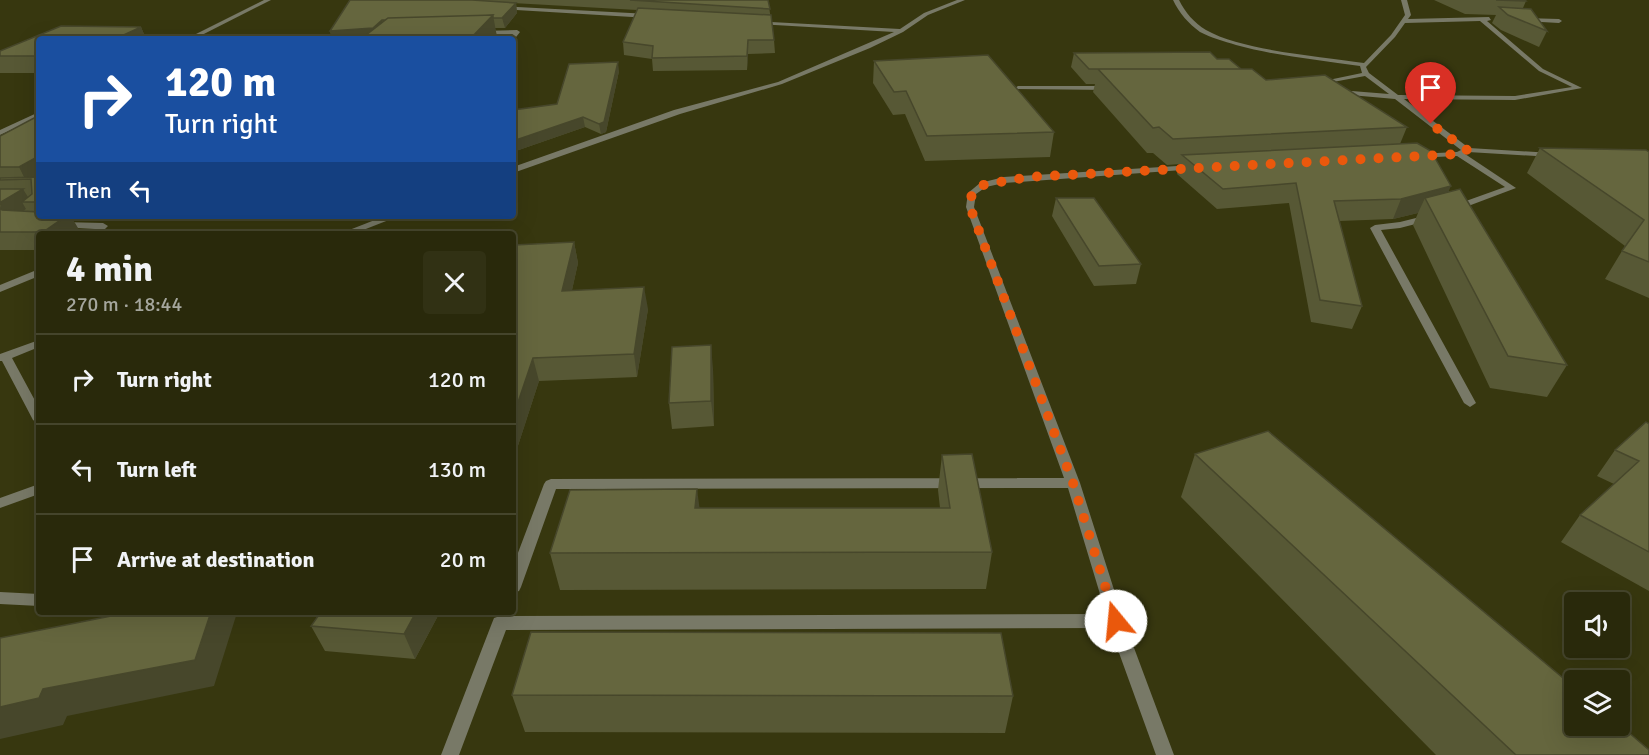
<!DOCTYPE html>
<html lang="en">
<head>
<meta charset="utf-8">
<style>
  :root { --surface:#29290b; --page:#313114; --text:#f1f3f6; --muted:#a5a69d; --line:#45452c }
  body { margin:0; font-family:Signika,sans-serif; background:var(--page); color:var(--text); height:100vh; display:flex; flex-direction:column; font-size:22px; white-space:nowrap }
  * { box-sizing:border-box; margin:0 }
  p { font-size:20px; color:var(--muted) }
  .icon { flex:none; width:33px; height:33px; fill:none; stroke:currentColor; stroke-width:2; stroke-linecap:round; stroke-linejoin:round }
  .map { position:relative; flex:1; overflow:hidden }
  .drawer { position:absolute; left:36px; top:231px; width:480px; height:384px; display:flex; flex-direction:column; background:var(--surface); border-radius:6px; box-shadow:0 6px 24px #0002,0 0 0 2px var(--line) }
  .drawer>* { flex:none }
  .guide { position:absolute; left:36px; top:36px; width:480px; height:183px; border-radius:6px; box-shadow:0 6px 24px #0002,0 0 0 2px var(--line); background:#1a4fa0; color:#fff; overflow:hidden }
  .tools { position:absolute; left:1564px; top:592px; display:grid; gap:12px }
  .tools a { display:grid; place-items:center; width:66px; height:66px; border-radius:6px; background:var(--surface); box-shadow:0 6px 24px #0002,0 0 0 2px var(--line); font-size:30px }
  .pin { position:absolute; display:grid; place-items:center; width:51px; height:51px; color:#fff; margin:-62px -26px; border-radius:50% 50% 50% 0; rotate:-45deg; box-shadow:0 0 6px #0007 }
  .pin .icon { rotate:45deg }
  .me { position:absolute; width:66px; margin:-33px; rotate:343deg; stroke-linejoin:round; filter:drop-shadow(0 0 4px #0008) }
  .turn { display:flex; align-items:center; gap:21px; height:126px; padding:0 30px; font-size:27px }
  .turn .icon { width:78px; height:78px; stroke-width:2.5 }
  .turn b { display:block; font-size:42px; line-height:51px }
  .then { display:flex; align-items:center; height:57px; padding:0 30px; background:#0003; gap:12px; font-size:22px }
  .round { display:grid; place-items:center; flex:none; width:63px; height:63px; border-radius:6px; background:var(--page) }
  .summary { display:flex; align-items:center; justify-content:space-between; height:102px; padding:0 30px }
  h1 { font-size:36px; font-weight:700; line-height:45px }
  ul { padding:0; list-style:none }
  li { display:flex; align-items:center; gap:18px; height:90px; padding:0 30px; border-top:2px solid var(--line) }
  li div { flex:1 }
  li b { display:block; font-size:22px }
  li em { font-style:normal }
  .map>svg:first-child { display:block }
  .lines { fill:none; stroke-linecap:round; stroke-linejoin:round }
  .minor { fill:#787967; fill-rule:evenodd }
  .wall { fill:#575835 }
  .shaded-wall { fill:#47472b }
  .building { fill:#65663e; stroke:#47472b; stroke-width:1.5 }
  .route { stroke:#ea580c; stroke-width:10; stroke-dasharray:0 18 }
</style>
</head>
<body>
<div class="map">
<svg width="1649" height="755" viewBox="0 0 1649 755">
  <rect width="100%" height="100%" fill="#37370f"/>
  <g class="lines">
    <path class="minor" d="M264,0H271L194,39H186Z
      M957,0H965L928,15L903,32L870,48L782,84L680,114L513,173V167L674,110L778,82L894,32L756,24L754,21L900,29L924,13Z
      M1173,0H1179C1185,12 1194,23 1206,30C1243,51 1320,56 1364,63L1391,35L1405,15L1401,0H1407L1411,15L1408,19L1489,17L1491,20L1487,21L1543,69L1582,88L1515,100L1404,99L1469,148L1552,153L1556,155L1552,157L1468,152L1465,154L1516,188L1455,211L1450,208L1452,206L1505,187L1457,156L1414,158L1413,156L1417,154L1457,152L1461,150L1395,99L1339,94L1336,92L1339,90L1389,94L1365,76L1317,85L1314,83L1362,73L1360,66C1319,60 1276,56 1236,45C1224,41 1211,38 1200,32C1189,24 1179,13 1173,0ZM1480,21L1539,71L1572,87L1515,96L1398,95L1369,73L1366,67L1395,37L1405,23Z
      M501,6L649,14L652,16L649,18L499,9Z
      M1524,18L1559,19L1562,21L1559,23L1522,21Z
      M517,30L520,32L513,41L509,39L513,34L481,35L478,33L481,31Z
      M1018,86H1111L1114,88L1111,90L1016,89L1015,88Z
      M39,112V117L0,135V130Z
      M1193,165H1196V169L1004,183L986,187L976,194L974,207L1080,483L1124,621L1174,755H1156L1110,628L506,630L459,755H441L492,623L494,618L500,616L1106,614L1068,488L556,489L521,587L519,591L513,593V566L544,484L546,481L551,479L1064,478L966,207L968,193L980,183L1004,177Z
      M1428,215L1433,218L1431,220L1400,228L1381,230L1476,403L1470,407L1464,403L1370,228L1375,225L1400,222Z
      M385,216H399L353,234H339Z
      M62,222L103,223L108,226L100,234H90L95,229L59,227V223Z
      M39,269V276L0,292V285Z
      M39,340V347L12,358L39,408V424L33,420L2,361H0V354Z
      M39,484V494L0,508V498Z
      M0,592L39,594V606L0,604Z"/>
  </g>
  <path class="wall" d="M350,0H768L774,40L775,53L748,54L747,70L653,71L652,59L624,55L623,42L637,10L477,1L516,3L517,13L505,28H495L497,37L495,39H332L330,31Z
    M1434,0H1525L1526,1L1523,8L1547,31L1539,47L1501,30L1492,23L1496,15L1465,14Z
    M61,26L141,27L146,39H39V73H0V51Z
    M1074,53L1217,59L1266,80L1407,127L1400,144L1449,191L1567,365L1547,397L1490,388L1413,225L1418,213L1393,219L1339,221L1362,306L1352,329L1311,322L1289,203L1217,209L1177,174L1180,164L1167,165L1153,153H1147L1093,92L1095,84H1086L1071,67Z
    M874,61L1054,132L1050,157L925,161L905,114L893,115L873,83Z
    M619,71L606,132L601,134L585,127L513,152V110L557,104Z
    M39,118V216H99L93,220H73L79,230L75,234H39V250H0V136Z
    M1540,148L1649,152V298L1605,279L1625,246L1527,173Z
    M1056,198L1141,264L1136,284L1094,286L1052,216Z
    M574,242L578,263L572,290L648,309L637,377L539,381L513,461V248Z
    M713,369L714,426L672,429L669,403Z
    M1649,424V591L1561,542L1580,515L1614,484L1597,476L1615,450Z
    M1195,454L1649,755H1436L1181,497Z
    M942,455L992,552L986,589L560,590L550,553L700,508H940L938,490Z
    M440,612L415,659L325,651L311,626Z
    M512,695L1013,696L1005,733L525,732Z"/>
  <path class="shaded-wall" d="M516,3L517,13L505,28L502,18Z
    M493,15L497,37L495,39H470Z
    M382,20L385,31L372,39H332L330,31Z
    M141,27L146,39H115Z
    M748,40V54L747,70V56Z
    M618,62L619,71L606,132L601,134L599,124Z
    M583,117L585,127L513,152V141Z
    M39,156V183L31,179H25L19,167Z
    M1451,186L1442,206L1425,198L1418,213L1393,219L1401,199Z
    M23,189L31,202H22L26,209L11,219L0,209L1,202Z
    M66,216H71L79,230L75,234H45L43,232Z
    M90,216H99L93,220Z
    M574,242L578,263L567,313L562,291Z
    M644,287L648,309L637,377L634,354Z
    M711,345L713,369L714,426L711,401Z
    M533,358L539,381L513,461V417Z
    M697,489L702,526L695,508Z
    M211,612H233L236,616L214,686L67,716L63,725L0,739V707L43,689Z
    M416,612H440L415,659L404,634Z"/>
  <path class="building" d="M350,0H472L516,3L502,18H493V15L388,18L385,20H382L373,28L330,31Z
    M630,0H768L770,9Z
    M1496,0H1525L1526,1Z
    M1499,7L1531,9L1547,31L1508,15Z
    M638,8L771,15L774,40H748L747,56L652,58L653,46L623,42Z
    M493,15L470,39H361L388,18Z
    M61,26L141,27L115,39H39V56H0V51Z
    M1210,52L1217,59H1229L1241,69H1089L1074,53Z
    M988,55L1054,132L927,136L906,91L894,92L874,61Z
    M618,62L604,122L599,124L583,117L513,141V110L557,104L569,64Z
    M1098,69H1252L1266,80L1325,75L1407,127L1173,139L1159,127L1153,128Z
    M34,118H39V156L19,167H0V136Z
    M1417,143L1431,151L1451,186L1401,199L1334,201L1362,306L1320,300L1296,183L1223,189L1182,155Z
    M1540,148L1646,150L1649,152V262L1622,251L1644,220Z
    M39,177V202H22L32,194L31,179L0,180V178Z
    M0,189H23L1,202L0,205Z
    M1460,189L1567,365L1508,356L1425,198Z
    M1056,198H1094L1141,264L1099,266Z
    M0,208L2,210L39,212V216H66L43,232H0Z
    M574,242L562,291L644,287L634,354L533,358L513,417V248L514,245Z
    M711,345V401L669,403L672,347Z
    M1646,422L1649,424V552L1580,515L1639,461L1615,450Z
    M1268,431L1575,688V726L1620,725L1649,750V755H1516L1195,454Z
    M972,454L992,552L550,553L570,490L697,489L695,508H950L942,455Z
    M127,612H211L195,660L43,689L39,698L0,707V638L126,613Z
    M321,612H416L404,634L311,626Z
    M531,632L1001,633L1013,696L512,695Z"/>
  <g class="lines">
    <path class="route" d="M1116,621L1073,483L970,207L972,192L983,185L1029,177L1459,154L1467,150L1431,124"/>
  </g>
</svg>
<div class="tools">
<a><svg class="icon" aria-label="sound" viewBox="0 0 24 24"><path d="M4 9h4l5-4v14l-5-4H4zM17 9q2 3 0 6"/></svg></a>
<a><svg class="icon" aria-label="layers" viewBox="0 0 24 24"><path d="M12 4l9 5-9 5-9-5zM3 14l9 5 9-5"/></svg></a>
</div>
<div class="pin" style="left:1431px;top:124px;background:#d93025"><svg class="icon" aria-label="arrive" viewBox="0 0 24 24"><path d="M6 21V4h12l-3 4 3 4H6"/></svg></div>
<svg class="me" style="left:1116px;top:621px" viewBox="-20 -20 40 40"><circle r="19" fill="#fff"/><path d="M0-13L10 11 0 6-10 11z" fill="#ea580c"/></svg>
<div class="guide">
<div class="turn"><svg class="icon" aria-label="right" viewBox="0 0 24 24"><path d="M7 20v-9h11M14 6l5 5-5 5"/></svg><div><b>120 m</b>Turn right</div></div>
<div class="then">Then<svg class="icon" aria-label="left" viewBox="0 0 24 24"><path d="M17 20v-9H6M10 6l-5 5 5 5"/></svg></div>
</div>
<section class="drawer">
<div class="summary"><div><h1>4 min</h1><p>270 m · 18:44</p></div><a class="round"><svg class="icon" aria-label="close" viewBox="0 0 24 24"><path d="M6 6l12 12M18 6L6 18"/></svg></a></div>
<ul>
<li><svg class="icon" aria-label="right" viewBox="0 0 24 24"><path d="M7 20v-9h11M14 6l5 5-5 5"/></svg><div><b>Turn right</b></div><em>120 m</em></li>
<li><svg class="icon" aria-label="left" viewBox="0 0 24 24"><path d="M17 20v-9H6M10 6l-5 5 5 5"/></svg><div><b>Turn left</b></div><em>130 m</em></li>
<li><svg class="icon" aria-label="arrive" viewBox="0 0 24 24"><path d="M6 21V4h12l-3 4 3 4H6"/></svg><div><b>Arrive at destination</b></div><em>20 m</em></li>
</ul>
</section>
</div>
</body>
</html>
